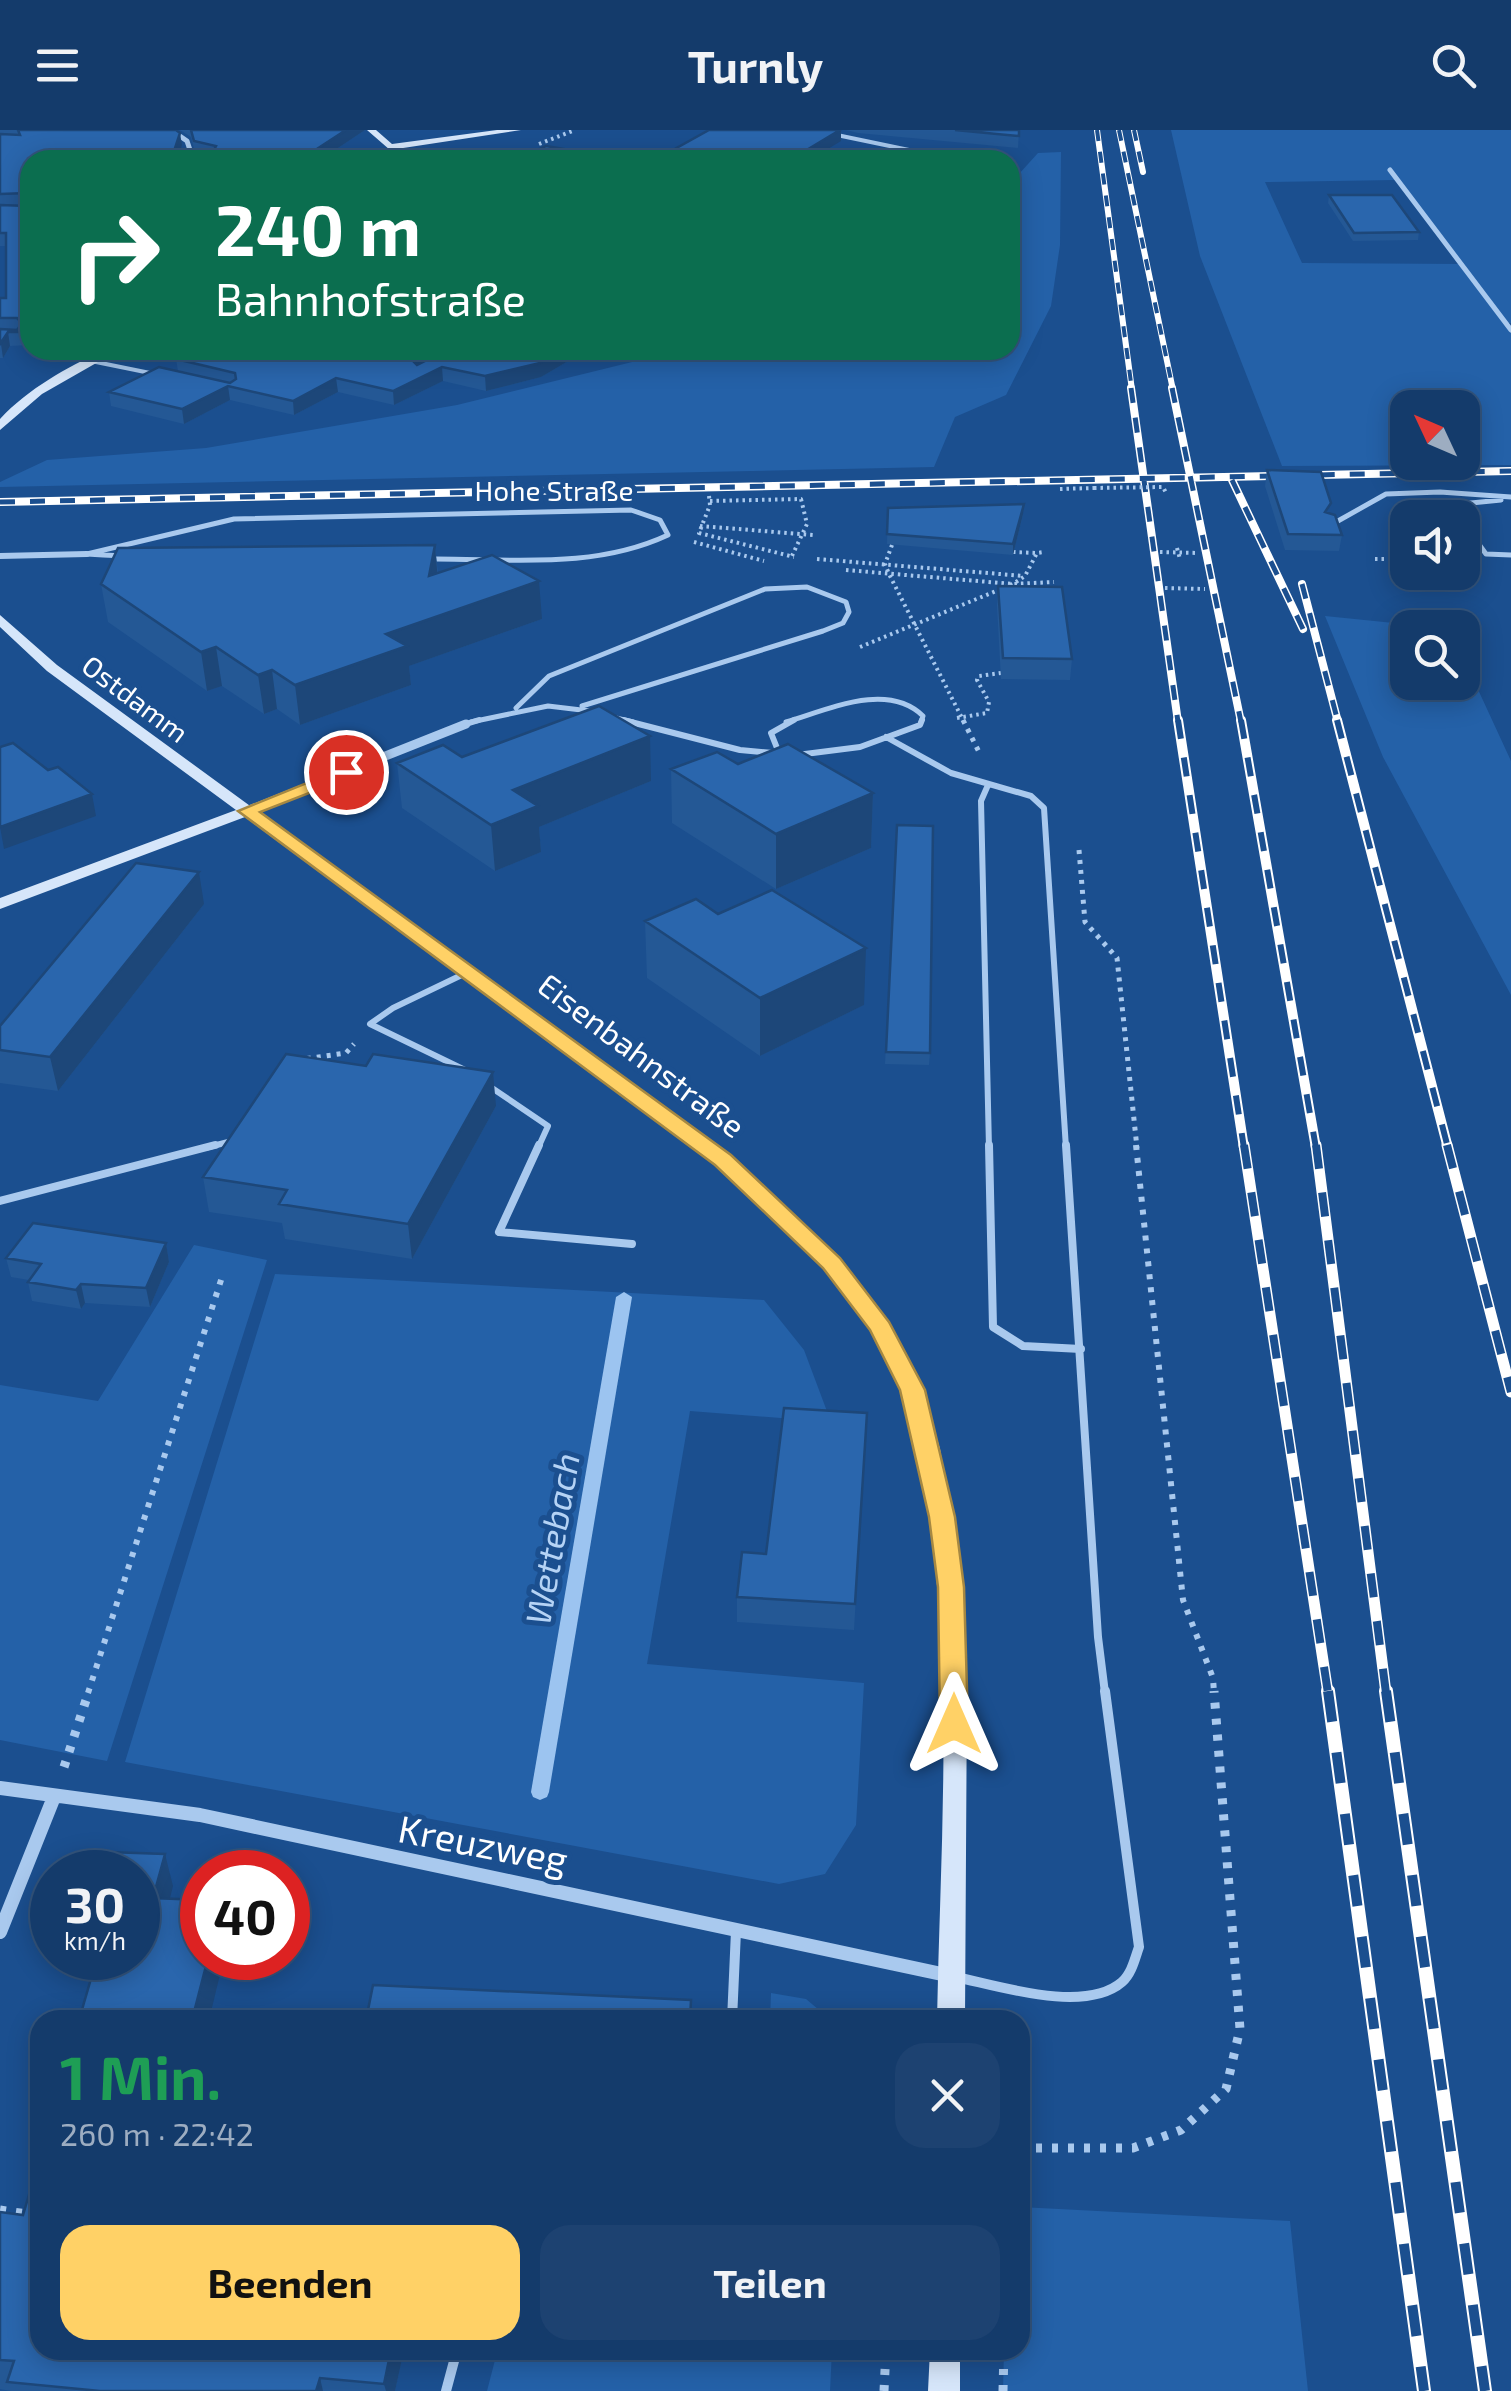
<!DOCTYPE html>
<html lang="de">
<head>
<meta charset="utf-8">
<style>
  :root { --surface:#143b6b; --page:#1d4271; --text:#f1f3f6; --muted:#9dadc1; --line:#33557e; --accent:#ffd166 }
  body { margin:0; font-family:"Exo 2",sans-serif; background:var(--page); color:var(--text); height:100vh; display:flex; flex-direction:column; font-size:38px; white-space:nowrap }
  * { box-sizing:border-box; margin:0 }
  p { font-size:32px; color:var(--muted) }
  .icon { flex:none; width:55px; height:55px; fill:none; stroke:currentColor; stroke-width:2; stroke-linecap:round; stroke-linejoin:round }
  .map { position:relative; flex:1; overflow:hidden }
  .panel { position:absolute; left:30px; top:1880px; width:1000px; height:350px; display:flex; flex-direction:column; background:var(--surface); border-radius:30px; box-shadow:0 5px 25px #0003,0 0 0 2px var(--line) }
  .panel>* { flex:none }
  .top-card { position:absolute; left:20px; top:20px; width:1000px; height:210px; border-radius:30px; box-shadow:0 5px 25px #0003,0 0 0 2px var(--line); background:#0b6e4f; color:#fff; overflow:hidden }
  .needle { width:65px; rotate:314deg }
  .controls { position:absolute; left:1390px; top:260px; display:grid; gap:20px }
  .controls a { display:grid; place-items:center; width:90px; height:90px; border-radius:20px; background:var(--surface); box-shadow:0 5px 25px #0003,0 0 0 2px var(--line); font-size:50px }
  .speed { position:absolute; left:30px; top:1720px; display:flex; gap:20px; font-size:50px; font-weight:700; text-align:center }
  .speed>* { display:grid; place-content:center; width:130px; height:130px; border-radius:50%; background:var(--surface); box-shadow:0 5px 25px #0003,0 0 0 2px var(--line); line-height:1 }
  .speed small { font-size:25px; font-weight:400 }
  .speed .limit { border:15px solid #d22; background:#fff; color:#111 }
  .pin { position:absolute; display:grid; place-items:center; width:85px; height:85px; color:#fff; margin:-42px; border:5px solid #fff; border-radius:50%; box-shadow:0 2px 10px #0007 }
  .me { position:absolute; width:110px; margin:-55px; rotate:0deg; stroke-linejoin:round; filter:drop-shadow(0 0 8px #0008) }
  .turn { display:flex; align-items:center; gap:35px; height:210px; padding:0 30px; font-size:45px }
  .turn .icon { width:130px; height:130px; stroke-width:2.5 }
  .turn b { display:block; font-size:70px; line-height:85px }
  .round { display:grid; place-items:center; flex:none; width:105px; height:105px; border-radius:30px; background:var(--page) }
  .overview { display:flex; align-items:center; justify-content:space-between; height:170px; padding:0 30px }
  h1 { font-size:60px; font-weight:700; line-height:75px; color:#1e9e55 }
  .cta { display:flex; gap:20px; margin-top:auto; padding:20px 30px }
  .cta a { flex:1; height:115px; border-radius:30px; background:var(--accent); color:#111; font-size:40px; font-weight:700; line-height:115px; text-align:center }
  .cta a+a { background:var(--page); color:var(--text) }
  header { display:flex; justify-content:space-between; align-items:center; height:130px; padding:0 30px; background:var(--surface); font-size:45px; font-weight:700 }
  .map>svg:first-child { display:block }
  .green { fill:#2461a8; fill-rule:evenodd }
  .lines { fill:none; stroke-linecap:round; stroke-linejoin:round }
  .stream { fill:#9cc4f0; fill-rule:evenodd }
  .path-far3 { stroke:#a9c9ee; stroke-width:4; stroke-dasharray:2.5 4; stroke-linecap:butt }
  .path-far2 { stroke:#a9c9ee; stroke-width:5; stroke-dasharray:4 6; stroke-linecap:butt }
  .path-far1 { stroke:#a9c9ee; stroke-width:6; stroke-dasharray:5 8; stroke-linecap:butt }
  .path { stroke:#a9c9ee; stroke-width:9; stroke-dasharray:6 10; stroke-linecap:butt }
  .lane-far4 { stroke:#a9c9ee; stroke-width:4 }
  .lane-far3 { stroke:#a9c9ee; stroke-width:5 }
  .lane-far2 { stroke:#a9c9ee; stroke-width:6 }
  .lane-far1 { stroke:#a9c9ee; stroke-width:8 }
  .lane { stroke:#a9c9ee; stroke-width:10 }
  .street-far3 { stroke:#a9c9ee; stroke-width:5 }
  .street-far2 { stroke:#a9c9ee; stroke-width:6 }
  .street-far1 { stroke:#a9c9ee; stroke-width:9 }
  .street { stroke:#a9c9ee; stroke-width:14 }
  .secondary { fill:#d6e6fa; fill-rule:evenodd }
  .rail-far4-casing { stroke:#fff; stroke-width:6 }
  .rail-far3-casing { stroke:#fff; stroke-width:8 }
  .rail-far2-casing { stroke:#fff; stroke-width:10 }
  .rail-far1-casing { stroke:#fff; stroke-width:11 }
  .rail-casing { stroke:#fff; stroke-width:14 }
  .rail-far4 { stroke:#1b4f8f; stroke-width:4; stroke-dasharray:11; stroke-linecap:butt }
  .rail-far3 { stroke:#1b4f8f; stroke-width:5; stroke-dasharray:15; stroke-linecap:butt }
  .rail-far2 { stroke:#1b4f8f; stroke-width:6; stroke-dasharray:19; stroke-linecap:butt }
  .rail-far1 { stroke:#1b4f8f; stroke-width:8; stroke-dasharray:24; stroke-linecap:butt }
  .rail { stroke:#1b4f8f; stroke-width:10; stroke-dasharray:31; stroke-linecap:butt }
  .path-bridge { stroke:#a9c9ee; stroke-width:4; stroke-dasharray:2.5 4; stroke-linecap:butt }
  .wall { fill:#245895 }
  .shaded-wall { fill:#1d4779 }
  .building { fill:#2a66ad; stroke:#1d4779; stroke-width:2.5 }
  .route { fill:#ffd166; stroke:#a68842; stroke-width:2.5 }
  .labels { text-anchor:middle; stroke-width:10; stroke-linejoin:round; paint-order:stroke }
  .far-street-label { font-size:28px; fill:#fff; stroke:#1b4f8f }
  .street-label { font-size:32px; fill:#fff; stroke:#1b4f8f }
  .water-label { font-size:35px; font-style:italic; fill:#b5d3f5; stroke:#1b4f8f }
  .near-street-label { font-size:38px; fill:#fff; stroke:#1b4f8f }
</style>
</head>
<body>
<header><svg class="icon" aria-label="menu" viewBox="0 0 24 24"><path d="M4 6h16M4 12h16M4 18h16"/></svg>Turnly<svg class="icon" aria-label="search" viewBox="0 0 24 24"><circle cx="10" cy="10" r="6"/><path d="M15 15l6 6"/></svg></header>
<div class="map">
<svg width="1511" height="2261" viewBox="0 0 1511 2261">
  <rect width="100%" height="100%" fill="#1b4f8f"/>
  <path class="green" d="M1171,0H1511V193H1507L1511,200V335L1282,336L1200,126ZM1395,50L1461,134L1302,133L1265,52ZM1408,278H1462V332H1408Z
    M1061,22L1060,115L1051,176L1006,265L955,287L934,337L0,357V352L47,330L206,318L457,275L681,220H1010V54L1038,23Z
    M1325,486L1433,497L1408,498V552H1462L1463,527L1511,631V865L1383,627Z
    M194,1115L267,1130L107,1631L0,1610V1255L98,1271Z
    M275,1144L764,1170L804,1220L831,1292L690,1281L647,1534L864,1553L856,1695L825,1744L779,1754L125,1632Z
    M771,1863L806,1869L831,1890H770Z
    M1020,2077L1290,2091L1308,2261H1003L1004,2220H1020Z
    M513,2220H832L830,2261H487L495,2230Z"/>
  <g class="lines">
    <path class="stream" d="M624,1162L632,1167L549,1662L547,1667L540,1670L533,1667L531,1662L616,1167Z"/>
    <path class="path-far3" d="M539,14L575,0
      M1060,359L1094,358
      M709,366L710,375L699,403L794,427
      M710,371L801,369L807,394L791,428
      M700,396L813,405
      M694,412L764,431
      M892,415L885,434L889,444L964,592
      M1013,422L1037,423
      M1160,422L1198,423
      M817,429L1024,446
      M1375,429H1408
      M846,440L1013,454L1054,452
      M1165,458L1205,459
      M860,517L1013,454L1025,446L1037,423L1044,422
      M957,588L987,583L989,572L977,550L979,546L1001,543"/>
    <path class="path-far2" d="M963,590L979,622
      M1079,720L1085,792L1117,828L1137,1018
      M297,930L346,923L354,914"/>
    <path class="path-far1" d="M1136,1015L1183,1470L1213,1548L1214,1563
      M88,1563L223,1144"/>
    <path class="path" d="M64,1637L89,1561
      M1020,2018H1133L1181,2000L1226,1959L1240,1899L1214,1561
      M0,2080L40,2086
      M884,2261L886,2220
      M1003,2261L1004,2220"/>
    <path class="lane-far4" d="M832,4L957,30
      M91,231L155,244"/>
    <path class="lane-far3" d="M631,380L660,390L668,405C595,439 515,429 436,429C320,429 204,431 87,424L234,389Z
      M1460,388L1451,375L1501,370
      M1462,391L1486,424L1511,425
      M1329,396L1386,364L1440,362L1511,367
      M516,578L549,546L765,459L807,457L846,472L849,482L843,493L823,501L582,576
      M616,588L633,592
      M471,592L548,576L598,582
      M786,592C827,580 887,551 923,586L921,592"/>
    <path class="lane-far2" d="M623,590L740,620L773,623
      M466,594L479,590
      M886,607L951,643L1031,666L1044,678L1066,1018
      M779,623L771,603L794,590
      M797,625L860,617L920,595L922,590
      M988,655L981,671L989,1018
      M465,940L370,894L393,878L468,842
      M489,956L548,996L538,1018
      M205,1018L232,1011"/>
    <path class="lane-far1" d="M539,1015L499,1102L632,1114
      M989,1015L993,1197L1023,1216L1081,1219
      M1066,1015L1098,1507L1105,1563
      M0,1071L215,1015"/>
    <path class="lane" d="M956,1847C999,1856 1085,1884 1122,1852C1132,1843 1135,1828 1139,1817L1105,1561
      M732,1890L736,1801
      M446,2261L457,2220"/>
    <path class="street-far3" d="M171,0L187,11L190,20L183,30
      M1390,40L1511,200"/>
    <path class="street-far2" d="M0,426L87,424"/>
    <path class="street-far1" d="M247,681L466,594"/>
    <path class="street" d="M0,1658L200,1685L951,1846
      M0,1802L54,1667"/>
    <path class="secondary" d="M367,0H376L392,14L497,0H521L390,20Z
      M104,220H119L42,264L0,300V289C29,258 66,238 104,220Z
      M0,485L57,535L730,1026L838,1128L887,1192L923,1260L940,1319L963,1457L967,1558L965,1890H937C940,1721 954,1549 928,1381C922,1341 916,1301 902,1263C850,1115 655,989 533,899C437,828 341,758 245,687L0,779V768L236,680L47,541L0,497Z
      M930,2220H960V2261H928Z"/>
    <defs>
      <path id="rail-far4" d="M1097,0L1132,260
        M1119,0L1173,260
        M1134,0L1143,42"/>
      <path id="rail-far3" d="M1131,258L1178,592
        M1172,258L1241,592
        M1232,350L1303,499
        M0,372L1511,341
        M1302,454L1338,592"/>
      <path id="rail-far2" d="M1178,590L1244,1018
        M1241,590L1316,1018
        M1337,590L1448,1018"/>
      <path id="rail-far1" d="M1244,1015L1328,1563
        M1316,1015L1386,1563
        M1447,1015L1511,1262"/>
      <path id="rail" d="M1328,1561L1424,2261
        M1386,1561L1485,2261"/>
    </defs>
    <use href="#rail-far4" class="rail-far4-casing"/>
    <use href="#rail-far3" class="rail-far3-casing"/>
    <use href="#rail-far2" class="rail-far2-casing"/>
    <use href="#rail-far1" class="rail-far1-casing"/>
    <use href="#rail" class="rail-casing"/>
    <use href="#rail-far4" class="rail-far4"/>
    <use href="#rail-far3" class="rail-far3"/>
    <use href="#rail-far2" class="rail-far2"/>
    <use href="#rail-far1" class="rail-far1"/>
    <use href="#rail" class="rail"/>
    <path class="path-bridge" d="M1094,358L1163,357L1167,365
      M1177,418L1180,429"/>
  </g>
  <path class="wall" d="M0,0H176L182,15L179,22L182,24L195,23L191,7L180,0H365L320,30H30V215L10,216L3,228H0V168H6V116H0Z
    M846,0H1019L1018,18L858,3Z
    M1329,65L1419,102L1418,110L1353,111L1328,73Z
    M134,220H587L541,247L486,261L443,251L394,275L338,262L294,285L230,270L184,294L111,276L109,262L178,241L176,229Z
    M1267,340L1329,383L1342,405L1339,421L1285,420L1265,356Z
    M1024,374L1023,384L1013,425L887,414L888,378Z
    M435,415L438,443L542,489L409,536L411,555L300,595L277,579L264,584L222,556L207,561L108,492L101,454Z
    M998,456L1072,529L1070,550L1001,549L997,476Z
    M462,627L651,651L539,697L541,722L495,741L402,678L397,633Z
    M738,634L873,663L871,718L776,759L672,693L671,639Z
    M897,695L930,923L929,935L885,934Z
    M204,774L58,961L0,953V896Z
    M645,791L864,875L760,926L647,848Z
    M496,976L412,1129L285,1109L282,1093L209,1082L203,1047Z
    M166,1113L169,1132L150,1177L85,1173L81,1179L32,1171L28,1152L29,1150L11,1147L6,1128Z
    M867,1283L854,1500L737,1492V1467L766,1424Z
    M0,2082L23,2085L40,2220H404L395,2261H11L0,2259Z"/>
  <path class="shaded-wall" d="M346,0H365L320,30H300Z
    M841,0V11L810,30H790Z
    M180,3L182,15L177,30L175,18Z
    M8,202L10,216L3,228L1,214Z
    M421,220H449L416,238L412,230L415,224Z
    M562,220H587L541,247L486,261L485,246Z
    M442,237L443,251L394,275L393,261Z
    M336,248L338,262L294,285L293,271Z
    M228,256L230,270L184,294L182,279Z
    M1024,374L1023,384L1013,425V414Z
    M435,415L438,452L429,446Z
    M539,451L542,489L409,536L411,555L300,595L295,555L386,504Z
    M216,517L222,556L207,561L201,522Z
    M272,540L277,579L264,584L258,545Z
    M650,606L651,651L539,697L541,722L495,741L491,695L513,660Z
    M873,663L871,718L776,759V704Z
    M92,664L96,686L4,719L0,697Z
    M199,742L204,774L58,961L50,927Z
    M866,818L864,875L760,926V868Z
    M493,942L496,976L412,1129L408,1094Z
    M166,1113L169,1132L150,1177L146,1158Z
    M81,1154L85,1173L81,1179L76,1160Z
    M165,1724L173,1756L162,1801L153,1768Z
    M208,1828H224L209,1890H192Z
    M391,2220H404L395,2261H386L384,2254Z
    M320,2248L323,2261H316Z"/>
  <path class="building" d="M18,0H176L180,3L175,18L182,24H212L216,16L194,11L191,0H346L300,30H30V65L28,63L0,64V4L20,5Z
    M709,0H840L790,30H655Z
    M955,0H1019V6Z
    M546,16L629,30H516Z
    M1329,65H1392L1419,102L1354,103Z
    M30,73V202H8L0,214V199L17,200L22,193L17,188H0V168H6V103H0V75L28,76Z
    M195,220H421L415,224L412,230L417,235L447,220H562L540,233L485,246L442,237L393,261L336,248L293,271L228,256L182,279L109,262L159,237L230,253L236,249L235,243L176,229Z
    M1267,340L1321,342L1331,373L1325,382L1335,385L1342,405L1288,404Z
    M1024,374L1013,414L887,404L888,378Z
    M435,415L429,446L492,425L539,451L386,504L407,516L295,555L272,540L258,545L216,517L201,522L101,454L118,418Z
    M998,456L1062,457L1072,529L1003,528Z
    M599,576L650,606L513,660L538,676L491,695L397,633L443,615L462,627Z
    M13,613L48,640L58,637L92,664L0,697V617Z
    M788,614L873,663L776,704L671,639L717,622L738,634Z
    M897,695L933,696L930,923L886,922Z
    M136,733L199,742L50,927L0,920V896Z
    M772,760L866,818L760,868L645,791L696,769L718,784Z
    M286,924L366,936L373,924L493,942L408,1094L279,1074L287,1060L203,1047Z
    M33,1093L166,1113L146,1158L81,1154L76,1160L28,1152L41,1134L6,1128Z
    M784,1278L867,1283L855,1474L737,1467L742,1422L766,1424Z
    M108,1722L165,1724L153,1768L202,1770V1828H208L192,1890H79L97,1828H138V1742H102Z
    M373,1855L691,1870L690,1890H366Z
    M40,2027V2220H391L384,2254L320,2248L316,2261H100L7,2252L14,2231L0,2230V2082L23,2085Z"/>
  <path class="route" d="M346,637L353,639V646L260,682L731,1025L840,1128L889,1192L925,1260L955,1387L964,1457L968,1594L964,1602L954,1605L944,1602L940,1594L938,1457L929,1387L900,1260L870,1200L823,1138L715,1035L238,681Z"/>
  <g class="labels">
    <g class="far-street-label">
      <text x="554" y="371">Hohe Straße</text>
      <text transform="translate(135 569) rotate(37)" y="10">Ostdamm</text>
    </g>
    <g class="street-label">
      <text transform="translate(641 926) rotate(37)" y="11">Eisenbahnstraße</text>
    </g>
    <g class="water-label">
      <text transform="translate(553 1409) rotate(-80)" y="12">Wettebach</text>
    </g>
    <g class="near-street-label">
      <text transform="translate(483 1715) rotate(11)" y="13">Kreuzweg</text>
    </g>
  </g>
</svg>
<div class="controls">
<a><svg class="needle" viewBox="-14 -14 28 28"><path d="M0-13l5 13h-10z" fill="#e53935"/><path d="M0 13l5-13h-10z" fill="#9dadc1"/></svg></a>
<a><svg class="icon" aria-label="sound" viewBox="0 0 24 24"><path d="M4 9h4l5-4v14l-5-4H4zM17 9q2 3 0 6"/></svg></a>
<a><svg class="icon" aria-label="search" viewBox="0 0 24 24"><circle cx="10" cy="10" r="6"/><path d="M15 15l6 6"/></svg></a>
</div>
<div class="speed"><div>30<small>km/h</small></div><div class="limit">40</div></div>
<div class="pin" style="left:346px;top:642px;background:#d93025"><svg class="icon" aria-label="arrive" viewBox="0 0 24 24"><path d="M6 21V4h12l-3 4 3 4H6"/></svg></div>
<svg class="me" style="left:954px;top:1594px" viewBox="-20 -20 40 40"><path d="M0-17L14 15 0 8-14 15z" fill="#ffd166" stroke="#fff" stroke-width="4"/></svg>
<div class="top-card">
<div class="turn"><svg class="icon" aria-label="right" viewBox="0 0 24 24"><path d="M7 20v-9h11M14 6l5 5-5 5"/></svg><div><b>240 m</b>Bahnhofstraße</div></div>
</div>
<section class="panel">
<div class="overview"><div><h1>1 Min.</h1><p>260 m · 22:42</p></div><a class="round"><svg class="icon" aria-label="close" viewBox="0 0 24 24"><path d="M6 6l12 12M18 6L6 18"/></svg></a></div>
<div class="cta"><a>Beenden</a><a>Teilen</a></div>
</section>
</div>
</body>
</html>
